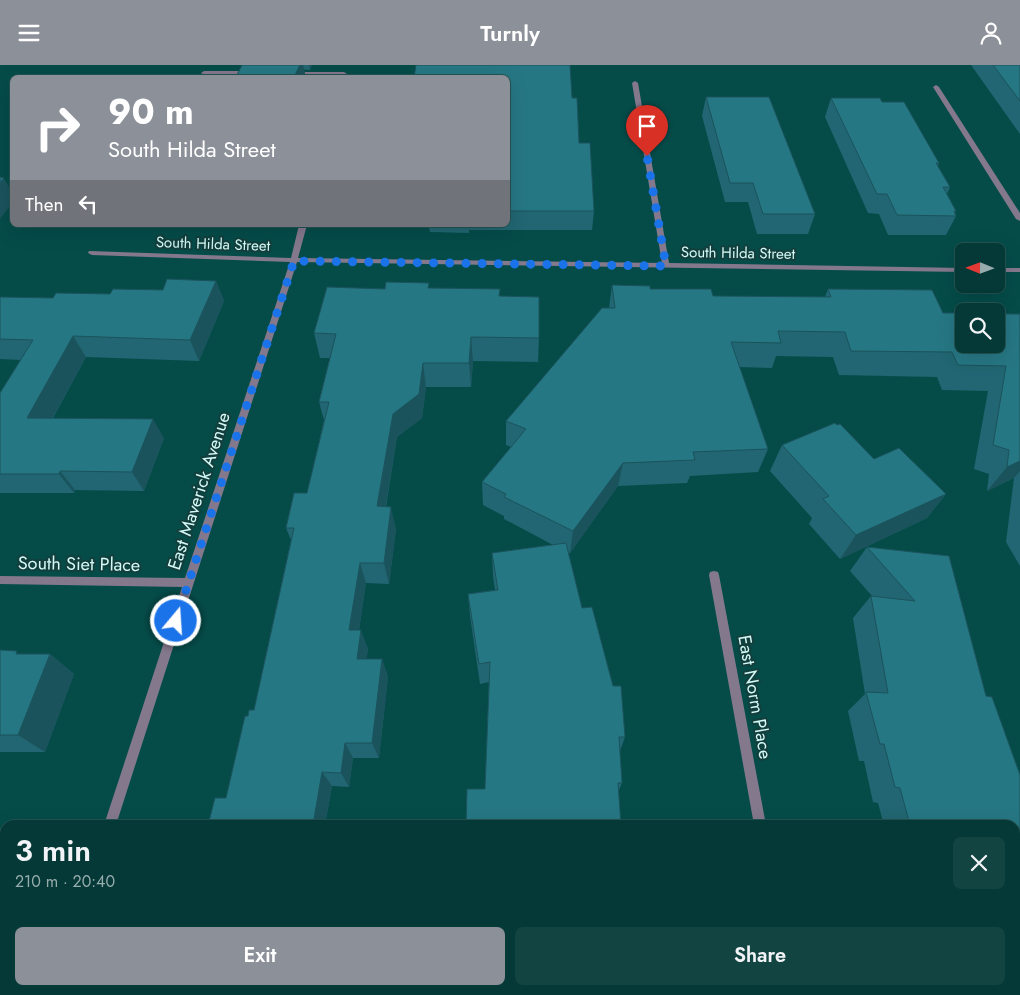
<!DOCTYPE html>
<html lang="en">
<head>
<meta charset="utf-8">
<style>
  :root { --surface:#043937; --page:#124442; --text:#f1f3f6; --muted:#97acad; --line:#255352; --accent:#8c9099 }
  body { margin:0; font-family:Jost,sans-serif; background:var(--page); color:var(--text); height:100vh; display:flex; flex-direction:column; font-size:19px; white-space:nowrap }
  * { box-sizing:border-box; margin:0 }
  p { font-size:16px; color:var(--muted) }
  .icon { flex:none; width:28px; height:28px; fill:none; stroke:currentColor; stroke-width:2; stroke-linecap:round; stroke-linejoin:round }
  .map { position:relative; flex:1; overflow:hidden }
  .drawer { position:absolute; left:0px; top:755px; width:1020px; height:175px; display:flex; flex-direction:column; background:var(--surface); border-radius:15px 15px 0 0; box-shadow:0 5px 20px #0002,0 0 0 1px var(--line) }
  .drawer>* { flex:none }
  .top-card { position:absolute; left:10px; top:10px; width:500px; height:152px; border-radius:8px; box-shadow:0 5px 20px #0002,0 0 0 1px var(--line); background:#8c9099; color:#fff; overflow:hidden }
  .needle { width:32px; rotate:271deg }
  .fabs { position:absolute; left:955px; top:178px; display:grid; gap:10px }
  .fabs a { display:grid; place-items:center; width:50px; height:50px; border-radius:8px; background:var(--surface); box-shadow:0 5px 20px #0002,0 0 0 1px var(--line); font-size:25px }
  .pin { position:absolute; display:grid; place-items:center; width:42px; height:42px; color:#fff; margin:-51px -21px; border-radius:50% 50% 50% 0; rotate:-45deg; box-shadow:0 0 5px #0007 }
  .pin .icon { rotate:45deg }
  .me { position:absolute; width:55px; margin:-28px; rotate:18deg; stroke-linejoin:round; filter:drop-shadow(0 0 4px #0008) }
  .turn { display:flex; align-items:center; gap:18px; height:105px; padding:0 15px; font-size:22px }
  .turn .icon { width:65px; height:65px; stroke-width:2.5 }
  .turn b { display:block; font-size:35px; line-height:42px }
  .then { display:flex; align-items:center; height:48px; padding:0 15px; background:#0003; gap:10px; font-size:19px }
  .round { display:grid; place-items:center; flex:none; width:52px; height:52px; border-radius:8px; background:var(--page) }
  .overview { display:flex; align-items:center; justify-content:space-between; height:85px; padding:0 15px }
  h1 { font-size:30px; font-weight:600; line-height:38px }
  .action { display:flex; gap:10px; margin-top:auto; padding:10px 15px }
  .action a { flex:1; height:58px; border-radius:8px; background:var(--accent); color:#fff; font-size:20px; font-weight:600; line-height:58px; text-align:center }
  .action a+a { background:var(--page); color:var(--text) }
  header { display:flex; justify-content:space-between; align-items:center; height:65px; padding:0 15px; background:var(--accent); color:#fff; font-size:22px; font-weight:600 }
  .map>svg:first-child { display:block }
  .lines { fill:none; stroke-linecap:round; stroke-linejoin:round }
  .minor { fill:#84788d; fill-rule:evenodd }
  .wall { fill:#216672 }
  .shaded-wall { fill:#1b535c }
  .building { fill:#267784; stroke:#1b535c }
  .route { stroke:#1a73e8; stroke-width:9; stroke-dasharray:0 16.2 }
  .labels { text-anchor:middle; stroke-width:4; stroke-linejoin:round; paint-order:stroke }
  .far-street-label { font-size:15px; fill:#d4faf7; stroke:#133e3c }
  .street-label { font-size:18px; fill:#d4faf7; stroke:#133e3c }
</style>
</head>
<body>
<header><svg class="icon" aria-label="menu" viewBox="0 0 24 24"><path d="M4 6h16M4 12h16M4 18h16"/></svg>Turnly<svg class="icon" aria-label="person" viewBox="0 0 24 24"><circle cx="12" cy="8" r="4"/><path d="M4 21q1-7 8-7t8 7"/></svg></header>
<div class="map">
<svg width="1020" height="930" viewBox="0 0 1020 930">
  <rect width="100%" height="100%" fill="#054c49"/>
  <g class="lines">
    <path class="minor" d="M250,6L253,8L252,9L204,10L201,8L204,6Z
      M292,7H344L347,9V12L290,10V8Z
      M635,16L638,18L669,198L964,203V207L297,197L116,760H104L182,522L0,519V511L185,513L290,197L92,190L88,188L89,186L291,193L299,160H307L298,193L662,198L632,18Z
      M936,20L939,22L1020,148V156L1016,154L933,22Z
      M996,203H1020V207H996Z
      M714,506L718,507L719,510L766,760H754L709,510L710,507Z
      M49,925H63L62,930H48Z
      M783,925H797L798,930H784Z"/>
  </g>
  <path class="wall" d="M242,0H312L310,5Z
    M971,0H1020V69Z
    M508,12L572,33L579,78L594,146L592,165H469V168L430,167L429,163H394V160H508Z
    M706,32L815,149L808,169H757L748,137H725L702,51Z
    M831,33L882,37L939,98L938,101L950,122L947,129L956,146L955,148L956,151L946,170H888L879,149L868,148L825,52Z
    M216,216L224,236L199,296L86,292L53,353L164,373L144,426L75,425L74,428H0V328L21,295L0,294V232L53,233L110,229L163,225Z
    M612,220L713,231L825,232L828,224L943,248L1020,249V501L1006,477L1014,413L987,426L989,409L974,404L988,326L942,325L937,312L839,310L833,292L776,291L772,303L739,302L768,384L758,407L690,411L687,418L618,421L570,488H568L582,543L625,672L620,686L622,718L619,725L485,724L489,617L480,619L470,551L468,529L495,525L493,511L492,488L553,480L504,454V451L483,440L482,417L511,382L506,380V356L609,243Z
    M429,223L500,231L539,273L538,297L473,296L471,322H426L422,353L397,372L386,442L396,464L389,519L366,518L359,565L368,584L366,594H382L388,612L379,693H353L349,722L332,721L325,760H208L226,733L248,651L254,645L291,475L286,463L307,428L324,355L319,337L330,293H320L314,268L385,224Z
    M782,380L874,394L946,429L927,453L840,494L809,459L812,453L770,406Z
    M867,482L949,491L986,631L992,632L1020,710V930H914L913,928L919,927L918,925H1015V760H884L878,738L873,737L864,696H859L848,646L865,629L853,553L871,531H872L850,506Z
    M0,585L20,589H50L74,609L45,687H0Z"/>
  <path class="shaded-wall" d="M300,0H303L306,12H294Z
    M309,0H312L310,5Z
    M4,113L12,128V138L0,154V118Z
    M216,216L224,236L199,296L190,275Z
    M73,271L86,292L42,372L27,353Z
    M471,272L473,296L471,322L469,298Z
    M423,298L426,322L422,353L397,372L382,463L377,441L393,349Z
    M153,354L164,373L144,426L132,407Z
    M1020,396V406L1014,413L987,426L1007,402Z
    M623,398L618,421L570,488L573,466Z
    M60,406L75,425L74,428L59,409Z
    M946,429L927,453L840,494L856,470Z
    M391,442L396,464L389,519L384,498Z
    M360,498L366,518L356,584L349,565Z
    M361,565L368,584L364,612L357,594Z
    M50,589L74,609L45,687L18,670Z
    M382,594L388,612L379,693L372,678Z
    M345,678L353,693L349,722L341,708Z
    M322,707L332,721L325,760H313Z
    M286,925H299V930H285Z"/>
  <path class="building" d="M242,0H300L294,12H236Z
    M416,0H570L572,33H577L579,78H590L594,146H508V12H414Z
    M993,0H1020V36Z
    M706,32H769L815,149H763L753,118H730Z
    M831,33H880L882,37H904L939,98H936L950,122H943L956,146H954L956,151L897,150L887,129H877Z
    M0,112L4,113L0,118Z
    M167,214L216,216L190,275L73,271L27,353L153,354L132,407L60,406L59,409H0V328L33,275L0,274V232L53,233L56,228L110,229L113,224L163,225Z
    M386,217L429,218L428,223L500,224L499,231L539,232V273L471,272L469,298H423L419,329L393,349L377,441L391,442L384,498H360L349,565H361L357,594H382L372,678H345L341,708L322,707L313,760H208L215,733H226L245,651H248L249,645H254L294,463H286L294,428H307L329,337H319L336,269L314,268L327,222L385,224Z
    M612,220L650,221V224H711L713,231L831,232L828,224L932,225L943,248H964V279H996V249H1020V396L1007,402L1009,385L993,380L1006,301L958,300L952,287L851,286L845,267L778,266L781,278L731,277L768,384L693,387L695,395L623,398L573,466L504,432L506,429L482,417L526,364L506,356L602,243H615Z
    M835,358L837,360L840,359L874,394L899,383L946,429L856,470L823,434L829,431L782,380Z
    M566,478L582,543L592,542L613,621H621L625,672H619L622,718H618L621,760H466L467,724H485L490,597L479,599L468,529L498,525L492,488Z
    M867,482L949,491L986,631L992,632L1020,710V930H943L941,925H1015V760H910L900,723L895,722L884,679H880L866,627L888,628L871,531L915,536Z
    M0,585L17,586L16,589H50L18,670H0Z
    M179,925H286L285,930H185L186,928L179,927Z
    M512,925H653V930H512Z"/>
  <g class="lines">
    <path class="route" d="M176,556L294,196L666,201L647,91"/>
  </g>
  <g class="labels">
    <g class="far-street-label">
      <text transform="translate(213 179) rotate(2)" y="5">South Hilda Street</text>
      <text transform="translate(738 188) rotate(1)" y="5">South Hilda Street</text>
    </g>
    <g class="street-label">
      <text transform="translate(199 426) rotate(-72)" y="6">East Maverick Avenue</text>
      <text transform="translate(79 499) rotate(1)" y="6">South Siet Place</text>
      <text transform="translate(755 632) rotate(80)" y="6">East Norm Place</text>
    </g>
  </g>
</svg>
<div class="fabs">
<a><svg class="needle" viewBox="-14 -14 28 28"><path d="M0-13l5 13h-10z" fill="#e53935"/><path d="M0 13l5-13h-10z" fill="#97acad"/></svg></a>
<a><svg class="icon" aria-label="search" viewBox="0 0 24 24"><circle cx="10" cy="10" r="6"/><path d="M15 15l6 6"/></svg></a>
</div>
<div class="pin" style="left:647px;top:91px;background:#d93025"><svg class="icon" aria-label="arrive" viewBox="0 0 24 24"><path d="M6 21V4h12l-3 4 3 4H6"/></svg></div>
<svg class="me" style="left:176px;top:556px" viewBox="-20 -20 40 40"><circle r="17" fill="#1a73e8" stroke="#fff" stroke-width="3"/><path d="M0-11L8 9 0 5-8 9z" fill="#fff"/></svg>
<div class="top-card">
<div class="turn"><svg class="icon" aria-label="right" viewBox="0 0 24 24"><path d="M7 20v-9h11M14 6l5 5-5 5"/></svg><div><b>90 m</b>South Hilda Street</div></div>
<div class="then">Then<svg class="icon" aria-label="left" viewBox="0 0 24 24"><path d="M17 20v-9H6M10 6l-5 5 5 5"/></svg></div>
</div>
<section class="drawer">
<div class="overview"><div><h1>3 min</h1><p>210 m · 20:40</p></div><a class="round"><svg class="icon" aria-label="close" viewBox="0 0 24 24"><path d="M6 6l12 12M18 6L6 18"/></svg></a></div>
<div class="action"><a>Exit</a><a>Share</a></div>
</section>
</div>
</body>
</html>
